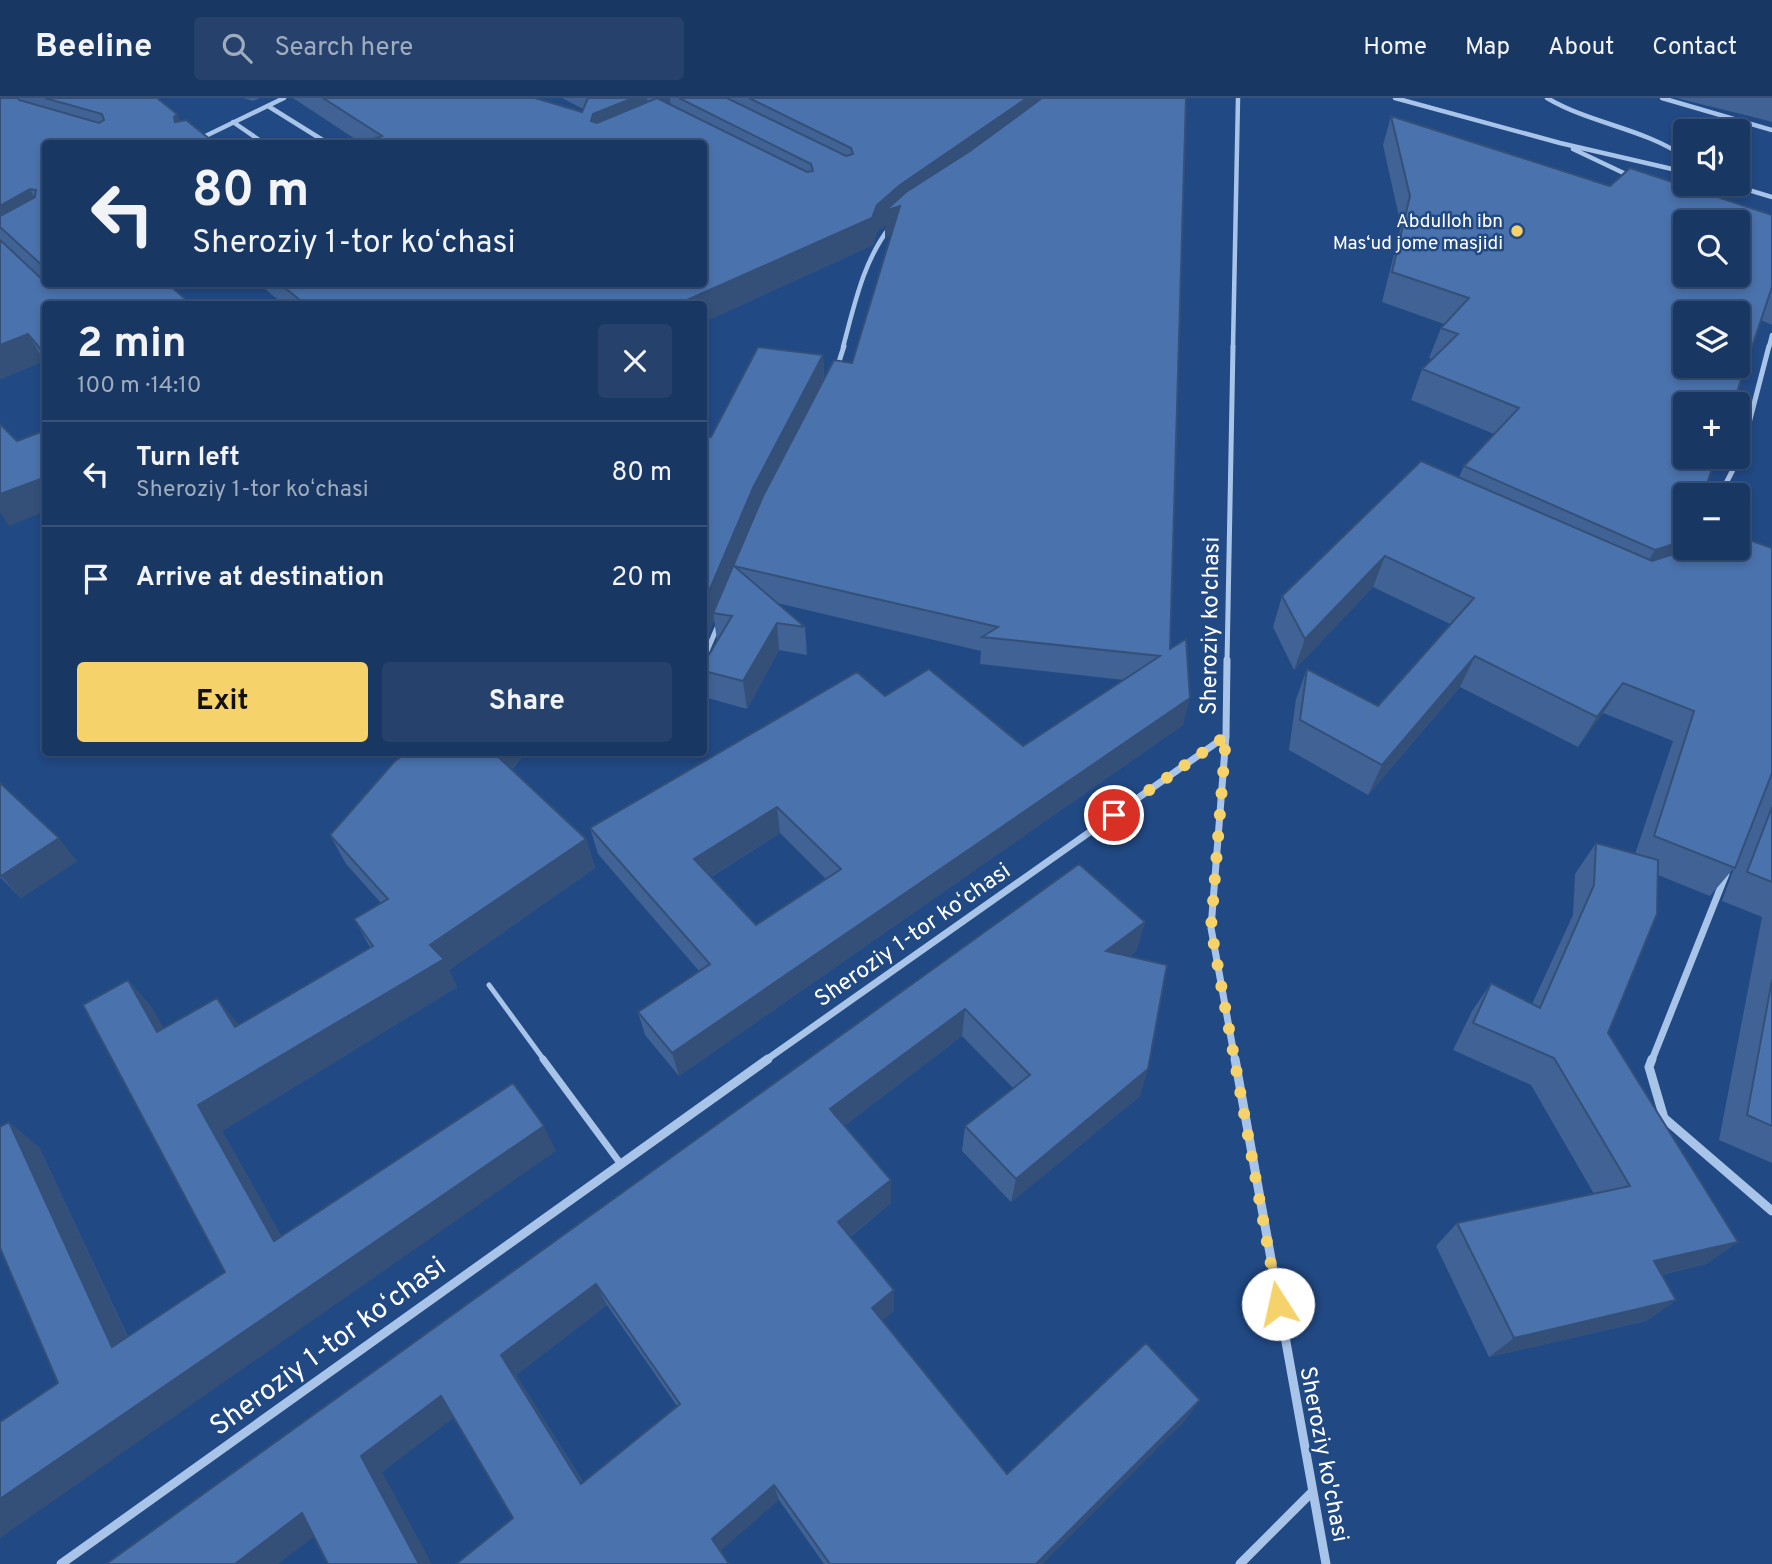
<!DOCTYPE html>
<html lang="en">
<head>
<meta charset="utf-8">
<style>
  :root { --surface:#193763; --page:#26426c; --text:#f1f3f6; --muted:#9facbe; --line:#375178; --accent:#f5d26a }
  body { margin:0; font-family:Overpass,sans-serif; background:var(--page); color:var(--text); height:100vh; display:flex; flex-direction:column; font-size:26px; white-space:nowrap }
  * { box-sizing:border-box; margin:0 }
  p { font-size:23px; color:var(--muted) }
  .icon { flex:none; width:38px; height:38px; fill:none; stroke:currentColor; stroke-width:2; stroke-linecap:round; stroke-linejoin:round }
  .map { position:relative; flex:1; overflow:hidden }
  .panel { position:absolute; left:42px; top:203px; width:665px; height:455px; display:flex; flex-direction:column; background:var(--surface); border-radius:7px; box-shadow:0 4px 10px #0003,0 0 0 2px var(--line) }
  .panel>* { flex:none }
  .banner { position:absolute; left:42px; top:42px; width:665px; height:147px; border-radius:7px; box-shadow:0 4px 10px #0003,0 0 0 2px var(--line); background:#193763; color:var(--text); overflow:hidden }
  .buttons { position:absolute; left:1673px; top:21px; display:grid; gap:14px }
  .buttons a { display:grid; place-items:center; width:77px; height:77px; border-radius:7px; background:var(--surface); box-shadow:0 4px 10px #0003,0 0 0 2px var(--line); font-size:35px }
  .pin { position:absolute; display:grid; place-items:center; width:60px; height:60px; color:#fff; margin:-30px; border:4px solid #fff; border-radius:50%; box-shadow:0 2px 7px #0007 }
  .me { position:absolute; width:77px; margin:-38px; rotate:350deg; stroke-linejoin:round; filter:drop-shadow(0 0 5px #0008) }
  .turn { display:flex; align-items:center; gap:24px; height:147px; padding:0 35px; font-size:32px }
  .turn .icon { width:91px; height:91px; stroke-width:2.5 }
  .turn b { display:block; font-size:49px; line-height:60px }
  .round { display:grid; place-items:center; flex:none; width:74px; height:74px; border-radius:7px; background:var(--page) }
  .head { display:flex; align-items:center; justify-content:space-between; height:119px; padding:0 35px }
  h1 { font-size:42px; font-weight:700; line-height:52px }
  .button { display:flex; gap:14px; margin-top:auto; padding:14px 35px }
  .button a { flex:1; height:80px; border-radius:7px; background:var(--accent); color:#111; font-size:28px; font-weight:700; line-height:80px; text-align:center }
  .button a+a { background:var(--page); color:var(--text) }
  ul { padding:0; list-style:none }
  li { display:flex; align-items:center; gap:21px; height:105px; padding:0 35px; border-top:2px solid var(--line) }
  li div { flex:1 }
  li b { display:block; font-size:26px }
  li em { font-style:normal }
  header { display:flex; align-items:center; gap:42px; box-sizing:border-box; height:98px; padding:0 35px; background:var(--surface); border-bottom:2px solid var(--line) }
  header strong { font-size:33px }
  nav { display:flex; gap:38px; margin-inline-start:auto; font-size:24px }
  .search { width:490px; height:63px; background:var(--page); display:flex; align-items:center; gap:18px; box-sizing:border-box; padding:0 24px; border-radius:7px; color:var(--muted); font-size:26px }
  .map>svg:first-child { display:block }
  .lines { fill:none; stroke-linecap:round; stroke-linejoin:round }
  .service-far1 { stroke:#a9c4e9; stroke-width:5 }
  .service { stroke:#a9c4e9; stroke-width:7 }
  .minor-far3 { stroke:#a9c4e9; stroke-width:4.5 }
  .minor-far2 { stroke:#a9c4e9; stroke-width:5 }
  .minor-far1 { stroke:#a9c4e9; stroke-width:7 }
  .minor { stroke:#a9c4e9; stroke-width:9 }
  .wall { fill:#406294; fill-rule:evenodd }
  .shaded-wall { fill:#345078 }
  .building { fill:#4a72ac; stroke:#345078; stroke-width:2; fill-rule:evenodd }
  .route { stroke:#f5d26a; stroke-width:12; stroke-dasharray:0 21.6 }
  .poi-dot { fill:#f5d26a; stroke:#214984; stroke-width:2.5 }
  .labels { text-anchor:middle; stroke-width:5; stroke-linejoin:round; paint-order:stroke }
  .far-poi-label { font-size:19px; fill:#fff; stroke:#214984; text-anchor:end }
  .street-label { font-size:23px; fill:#fff; stroke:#214984 }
  .near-street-label { font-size:28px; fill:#fff; stroke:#214984 }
</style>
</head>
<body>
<header>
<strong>Beeline</strong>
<div class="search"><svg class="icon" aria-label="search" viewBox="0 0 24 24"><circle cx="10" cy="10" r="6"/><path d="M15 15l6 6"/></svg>Search here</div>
<nav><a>Home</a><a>Map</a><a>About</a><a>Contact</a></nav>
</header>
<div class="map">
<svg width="1772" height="1466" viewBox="0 0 1772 1466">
  <rect width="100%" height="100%" fill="#214984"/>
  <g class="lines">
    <path class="service-far1" d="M489,887L544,962"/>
    <path class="service" d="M543,961L620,1065"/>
    <path class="minor-far3" d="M1395,0L1560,45L1685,74
      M1547,0C1591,26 1643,30 1685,59
      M1662,0L1772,32
      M268,8L329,46
      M233,24L265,46
      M189,46L284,0
      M1573,51L1632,79
      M1729,86L1772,99
      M843,249C854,209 863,163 890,129
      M1233,249L1238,0
      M1769,249L1772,237"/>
    <path class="minor-far2" d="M837,270L844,248
      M1720,397L1741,356L1769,248
      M704,560L719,525
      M1227,564L1233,248"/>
    <path class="minor-far1" d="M1227,562L1226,638L1211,830L1235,962
      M766,962L1226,638
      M1652,962L1726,776"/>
    <path class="minor" d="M1235,961L1326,1466
      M1652,961L1649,969L1664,1020L1772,1113
      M61,1466L768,961
      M1240,1466L1312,1394"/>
  </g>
  <path class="wall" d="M0,0H157L177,16L46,46V265L44,263L0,281Z
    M243,0H260L253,3Z
    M293,0H535L582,14L583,11L562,0H1186L1170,551L1183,627L679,978L645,937L638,914L699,873L598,756L590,730L885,598L1023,648L1124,582L980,566L981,553L777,505L805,529L807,557L779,552L747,611L704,599V565L717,542L714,522L707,540H704V338L711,339L823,257L824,282L852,265L891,137L885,140V127L877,134L873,147L704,224V206H283L259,186H704L361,45ZM780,735L826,781L756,827L711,779Z
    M1676,0H1772V24L1761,21Z
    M1391,18L1610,88L1772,117V227L1761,222L1685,397V437L1672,456L1772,450V1065L1719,1042L1762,819L1722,803L1734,770L1710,798L1658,777L1608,935L1738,1144L1706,1166L1661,1177L1676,1202L1646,1223L1489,1259L1436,1148L1457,1125L1594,1096L1531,987L1453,952L1472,913L1491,885L1532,906L1573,817L1575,776L1596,745L1635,756L1673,643L1603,615L1578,649L1460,589L1368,697L1289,652L1296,601L1307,571L1378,608L1450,526L1373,489L1294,572L1273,529L1282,498L1459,379L1464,368L1494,336L1411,302L1422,271L1432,261L1429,260L1441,230L1444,226L1382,204L1401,128L1383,47Z
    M527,654L512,671L586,741L595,770L449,872L457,889L222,1033L281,1138L556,1053L58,1285L39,1049L128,1239L225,1174L128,882L152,910L163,930L238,927L370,849L354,821L381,805L346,766L330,737Z
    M0,685L77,763L21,800L0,779Z
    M1079,766L1145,824L1136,853L1129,859L1140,998L1011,1104L962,1053L965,1028L1013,990L962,938L844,1028L891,1105L850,1139L894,1192V1213L882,1222L1007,1376L1187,1320L1042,1466H824L779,1402L513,1420L454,1319L382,1374L314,1438L106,1466ZM607,1207L677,1308L583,1384L516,1277Z"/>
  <path class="shaded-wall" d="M633,0H647L649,20L597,42L591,23L593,16Z
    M659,0H670L671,11L661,15Z
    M1027,0H1061L900,134L885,140V127L877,134L873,147L704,224V206H678L877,107L900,87Z
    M177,16L188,41L184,46L174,19Z
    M30,91L44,118L0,129V108Z
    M28,236L44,263L0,281V247Z
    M823,257L824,288L734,468L713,515L714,522L707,540L704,520V505L753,390Z
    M46,379V413L9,428L0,414V396Z
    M1685,432V437L1676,452L1655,477L1636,483L1655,452Z
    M1385,458L1373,489L1294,572L1305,541Z
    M777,525L779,552L747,611L743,583Z
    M1475,558L1460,589L1368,697L1382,667Z
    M1623,585L1603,615L1578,649L1597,619Z
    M1190,600L1183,627L679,978L672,955Z
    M491,654H527L501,682Z
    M777,709L780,735L699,786L694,761Z
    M59,740L77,763L21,800L1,778Z
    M586,741L595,770L449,872L457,889L222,1033L296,1165L274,1143L198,1007Z
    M1145,824L1136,853L1099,882L1106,853Z
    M128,882L152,910L181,960L157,934Z
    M217,900L239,927L235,929Z
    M965,911L962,938L832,1037L830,1011Z
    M1148,971L1140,998L1011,1104L1016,1081Z
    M9,1024L39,1049L141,1268L112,1249Z
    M544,1028L556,1053L0,1440V1401Z
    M891,1082V1105L839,1147L838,1124Z
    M1738,1144L1706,1166L1625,1185L1654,1163Z
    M596,1186L607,1207L516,1277L593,1401L581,1386L501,1257Z
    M894,1192V1213L872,1230V1210Z
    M1676,1202L1646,1223L1489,1259L1514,1240Z
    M441,1298L459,1316L382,1374L432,1466H419L361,1358Z
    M1200,1302L1187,1320L1042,1466H1036Z
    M774,1387L779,1402L719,1454L712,1441Z
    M302,1415L327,1429L278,1466H235Z"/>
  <path class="building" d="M0,0H18L19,2L99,25L104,22L102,16L45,0H157L177,16L174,19L175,24L186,22L216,46H46V171L0,129V118L35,99L36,92L30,91L0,108Z
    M323,0H535L582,14L588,0H633L593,16L591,23L597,25L657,0L807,74L813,73L811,66L679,0H727L846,58L853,56L851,50L749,0H1027L900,87L877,107L872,120L678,206H305L280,186H704V46H360L382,38Z
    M1042,0H1186L1170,551L1186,541L1190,600L672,955L638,914L710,866L590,730L857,574L885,598L929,571L1023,648L1160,558L982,539L998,529L734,468L805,529L777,525L743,583L704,573V565L732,518L713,515L763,398L834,262L852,265L900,108L885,113L906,94L970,53ZM777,709L841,771L756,827L694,761Z
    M1391,18L1610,88L1630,70L1772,117V189L1733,306H1685V359H1716L1703,397H1685V432L1674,446L1655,452L1464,368L1519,310L1422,271L1458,236L1441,230L1469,200L1392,174L1410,98ZM1685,124H1738V177H1685ZM1685,215H1738V268H1685Z
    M0,142L43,182L46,183V186H168L191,206H46V258L28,236L0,247Z
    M758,249L823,257L753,390L704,505V338L711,339Z
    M0,326L17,343L46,332V379L0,396Z
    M1421,363L1652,463L1680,454L1685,448V450H1738V438L1772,450V675L1735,770L1654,738L1694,613L1623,585L1597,619L1475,558L1382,667L1300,622L1307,571L1378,608L1474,500L1385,458L1305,541L1282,498Z
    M408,654H493L586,741L430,847L444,861L198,1007L274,1143L513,985L544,1028L0,1401V1324L58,1285L0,1150V1029L9,1024L112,1249L225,1174L83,907L128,882L157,934L217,900L235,929L373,848L354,821L388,801L330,737L395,663Z
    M0,685L59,740L1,778L0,777Z
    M1772,709V784L1747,774Z
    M1596,745L1658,762L1657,816L1608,935L1738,1144L1654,1163L1676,1202L1514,1240L1457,1125L1630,1088L1554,960L1473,925L1491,885L1540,910L1594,787Z
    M1079,766L1145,824L1106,853L1167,867L1148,971L1016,1081L965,1028L1030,977L965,911L830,1011L891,1082L838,1124L894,1192L872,1210L1007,1376L1146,1245L1200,1302L1036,1466H830L774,1387L712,1441L729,1466H456L513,1420L441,1298L361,1358L419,1466H328L302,1415L235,1466H106ZM596,1186L680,1306L581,1386L501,1257Z
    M1772,882V1028L1747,1017Z"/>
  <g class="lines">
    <path class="route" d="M1114,717L1226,638L1211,830L1278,1206"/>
  </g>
  <circle class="poi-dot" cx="1517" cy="133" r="7"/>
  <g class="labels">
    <g class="far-poi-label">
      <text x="1503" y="129">Abdulloh ibn<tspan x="1503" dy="22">Mas‘ud jome masjidi</tspan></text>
    </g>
    <g class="street-label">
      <text transform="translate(1209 528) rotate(-89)" y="8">Sheroziy ko'chasi</text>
      <text transform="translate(912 836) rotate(-35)" y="8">Sheroziy 1-tor koʻchasi</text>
      <text transform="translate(1325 1356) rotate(79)" y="8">Sheroziy ko'chasi</text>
    </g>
    <g class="near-street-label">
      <text transform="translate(327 1247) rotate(-36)" y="10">Sheroziy 1-tor koʻchasi</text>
    </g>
  </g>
</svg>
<div class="buttons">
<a><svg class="icon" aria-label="sound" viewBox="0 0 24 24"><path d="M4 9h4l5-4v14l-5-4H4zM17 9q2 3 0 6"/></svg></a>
<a><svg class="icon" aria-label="search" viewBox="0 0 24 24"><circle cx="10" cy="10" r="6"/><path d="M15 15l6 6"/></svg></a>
<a><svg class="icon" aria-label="layers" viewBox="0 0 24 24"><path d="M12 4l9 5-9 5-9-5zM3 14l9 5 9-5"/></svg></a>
<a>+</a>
<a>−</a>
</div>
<div class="pin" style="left:1114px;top:717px;background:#d93025"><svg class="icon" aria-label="arrive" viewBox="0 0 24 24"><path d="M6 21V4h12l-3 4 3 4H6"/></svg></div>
<svg class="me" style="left:1278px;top:1206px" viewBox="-20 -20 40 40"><circle r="19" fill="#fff"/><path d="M0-13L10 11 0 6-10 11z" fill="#f5d26a"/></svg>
<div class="banner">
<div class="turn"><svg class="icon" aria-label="left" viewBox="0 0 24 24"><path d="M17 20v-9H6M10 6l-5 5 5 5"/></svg><div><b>80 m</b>Sheroziy 1-tor koʻchasi</div></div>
</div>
<section class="panel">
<div class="head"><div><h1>2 min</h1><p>100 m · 14:10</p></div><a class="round"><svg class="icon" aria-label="close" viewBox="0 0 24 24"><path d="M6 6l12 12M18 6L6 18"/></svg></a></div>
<ul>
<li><svg class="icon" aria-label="left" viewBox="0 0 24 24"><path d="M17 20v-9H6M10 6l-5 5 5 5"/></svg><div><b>Turn left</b><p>Sheroziy 1-tor koʻchasi</p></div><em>80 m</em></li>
<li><svg class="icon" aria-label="arrive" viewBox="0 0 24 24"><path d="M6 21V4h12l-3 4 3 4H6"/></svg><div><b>Arrive at destination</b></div><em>20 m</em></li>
</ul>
<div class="button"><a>Exit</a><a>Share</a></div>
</section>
</div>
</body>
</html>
